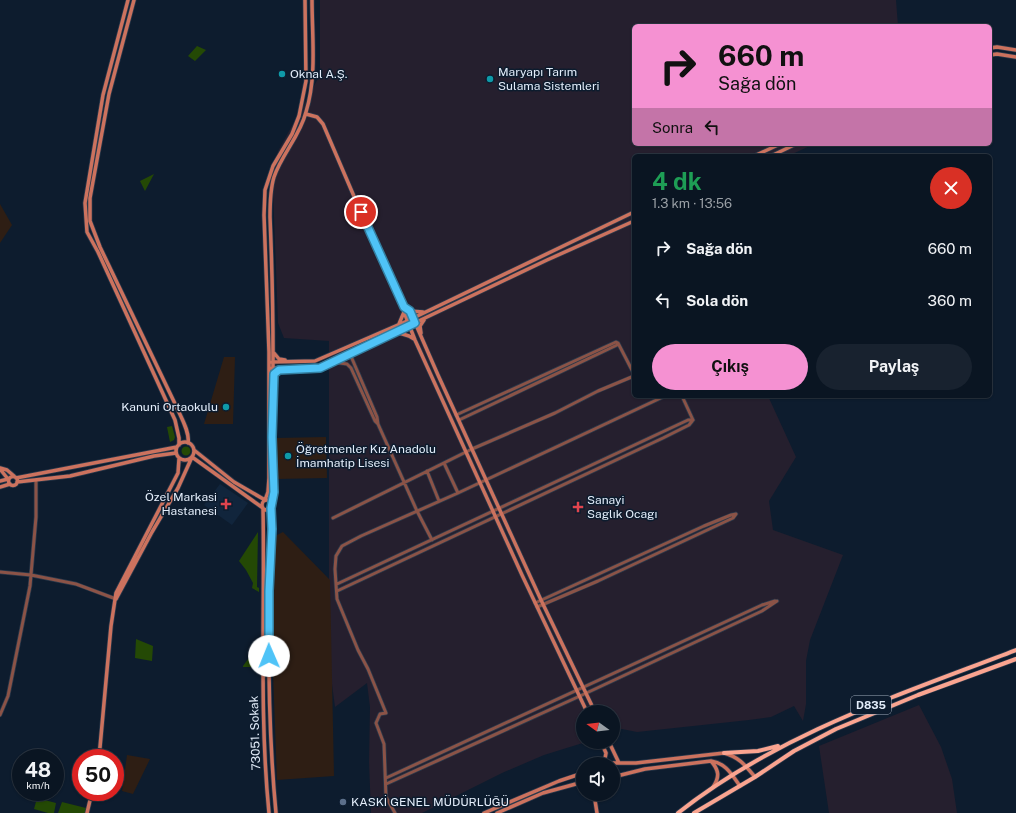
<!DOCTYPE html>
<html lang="tr">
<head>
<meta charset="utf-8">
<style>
  :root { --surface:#0a1522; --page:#18222f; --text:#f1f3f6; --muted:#999fa5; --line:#2a3440; --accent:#f591d2 }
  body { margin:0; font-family:"Public Sans",sans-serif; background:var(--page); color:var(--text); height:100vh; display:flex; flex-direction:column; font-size:15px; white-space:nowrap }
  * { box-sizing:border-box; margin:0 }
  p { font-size:13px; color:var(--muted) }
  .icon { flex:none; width:22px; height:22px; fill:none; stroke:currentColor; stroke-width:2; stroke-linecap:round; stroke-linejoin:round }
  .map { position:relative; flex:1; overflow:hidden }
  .drawer { position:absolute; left:632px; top:154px; width:360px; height:244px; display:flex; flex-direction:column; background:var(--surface); border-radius:6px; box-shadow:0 1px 3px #0004,0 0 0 1px var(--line) }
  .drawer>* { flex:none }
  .hud { position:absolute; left:632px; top:24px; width:360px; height:122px; border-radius:6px; box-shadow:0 1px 3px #0004,0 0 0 1px var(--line); background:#f591d2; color:#111; overflow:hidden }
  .needle { width:26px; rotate:285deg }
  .controls { position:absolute; left:576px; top:705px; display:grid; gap:8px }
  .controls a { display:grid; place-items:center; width:44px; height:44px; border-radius:50%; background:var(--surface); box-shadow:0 1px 3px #0004,0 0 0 1px var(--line); font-size:20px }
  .speed { position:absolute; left:12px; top:749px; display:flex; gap:8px; font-size:20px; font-weight:700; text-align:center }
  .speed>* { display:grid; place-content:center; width:52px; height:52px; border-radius:50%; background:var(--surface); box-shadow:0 1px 3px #0004,0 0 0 1px var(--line); line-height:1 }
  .speed small { font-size:10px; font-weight:400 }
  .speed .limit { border:6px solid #d22; background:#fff; color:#111 }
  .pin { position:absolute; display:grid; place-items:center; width:34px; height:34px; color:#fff; margin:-17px; border:2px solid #fff; border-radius:50%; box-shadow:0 1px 4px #0007 }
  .me { position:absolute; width:44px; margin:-22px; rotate:359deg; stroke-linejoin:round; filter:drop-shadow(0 0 3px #0008) }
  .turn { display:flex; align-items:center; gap:14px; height:84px; padding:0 20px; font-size:18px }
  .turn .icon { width:52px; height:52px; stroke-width:2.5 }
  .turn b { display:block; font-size:28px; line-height:34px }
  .then { display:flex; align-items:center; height:38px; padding:0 20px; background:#0003; gap:8px; font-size:15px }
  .round { display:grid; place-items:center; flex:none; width:42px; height:42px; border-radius:21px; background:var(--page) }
  .summary { display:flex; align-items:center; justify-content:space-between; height:68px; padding:0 20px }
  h1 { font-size:24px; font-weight:700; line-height:30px; color:#1e9e55 }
  .primary-button { display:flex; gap:8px; margin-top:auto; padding:8px 20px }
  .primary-button a { flex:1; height:46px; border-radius:24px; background:var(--accent); color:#111; font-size:16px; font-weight:700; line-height:46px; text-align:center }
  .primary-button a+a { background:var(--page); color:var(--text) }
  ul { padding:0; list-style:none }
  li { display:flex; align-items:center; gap:12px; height:52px; padding:0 20px }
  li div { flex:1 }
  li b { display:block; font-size:15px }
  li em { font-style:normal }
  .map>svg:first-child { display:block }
  .built { fill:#11253c }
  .industrial { fill:#251f2e }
  .education { fill:#2e1e14 }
  .green { fill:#244905 }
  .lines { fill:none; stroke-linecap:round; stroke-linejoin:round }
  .tertiary-casing { stroke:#2b394b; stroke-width:4.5 }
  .secondary-casing { stroke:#2b394b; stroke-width:5 }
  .trunk-casing { stroke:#2b394b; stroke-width:5.5 }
  .tertiary { stroke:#8b5347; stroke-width:3 }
  .secondary { stroke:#cc725e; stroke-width:3.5 }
  .trunk { stroke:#faa490; stroke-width:4 }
  .route-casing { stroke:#337fa1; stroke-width:10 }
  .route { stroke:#4fc3f7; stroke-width:7 }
  .culture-dot { fill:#0f9aa8; stroke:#0d1c2e; stroke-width:1.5 }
  .health-dot { fill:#e0444e; stroke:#0d1c2e; stroke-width:1.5 }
  .service-dot { fill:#5c6f8a; stroke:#0d1c2e; stroke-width:1.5 }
  .labels { text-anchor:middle; stroke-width:3; stroke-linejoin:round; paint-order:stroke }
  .shield { fill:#0d1c2e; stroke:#a3aebd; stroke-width:1 }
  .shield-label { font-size:11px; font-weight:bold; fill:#e3edfa }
  .poi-label { font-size:12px; fill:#e3edfa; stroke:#0d1c2e; text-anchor:start }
  .street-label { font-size:12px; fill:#e3edfa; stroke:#0d1c2e }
</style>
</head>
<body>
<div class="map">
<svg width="1016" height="813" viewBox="0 0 1016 813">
  <rect width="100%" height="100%" fill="#0d1c2e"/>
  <path class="built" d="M220,484L248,503L232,525L204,505Z"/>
  <path class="industrial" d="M320,0H896L898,26H634V144H814L788,156H634V396H768L796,457L769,501L773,530L843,555L810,640L806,661V704L803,721L794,706L771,717L749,720L637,732L622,729L613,732V712H583V742H586L544,755L502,773L422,813H371L369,762L370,707L367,683L335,707L329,662V341L284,338L278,323L273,190L274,171L278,151L320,75Z
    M919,705L941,747L952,779L957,813H829L819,746Z"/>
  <path class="education" d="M0,204L12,225L0,243Z
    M224,357H235L233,424H204Z
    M326,437L327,478L276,479V438Z
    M283,532L330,580L334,776L277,780L273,673L275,536Z
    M127,755L150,759L133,794L122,791Z"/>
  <path class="green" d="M197,46L206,50L195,61L188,56Z
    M154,174L145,191L140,181Z
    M172,426L175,437L174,440L170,442L167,427Z
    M181.5 451a4.5 4.5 0 1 1 9 0a4.5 4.5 0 1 1-9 0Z
    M258,532L257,587L259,588V592L252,588L253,583L246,570L239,561Z
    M136,639L153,646L152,661L135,658Z
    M259,644V664L256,667H243V666Z
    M37,798L56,803L54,813H48L34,809Z
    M62,802L86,808V813H58Z"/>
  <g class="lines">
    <defs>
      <path id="tertiary" d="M618,343L634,374
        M350,354L377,417L378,424L417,511L432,540
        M333,362L347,364L351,368L375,421L378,424
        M682,396L693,420
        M456,415L616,342L618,343
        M459,420L617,345L618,343
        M444,463L458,493
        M427,471L439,501
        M333,518L472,449L555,413L598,391L634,376
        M0,572L31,575L76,584L116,599
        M337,584L688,420H693
        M337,591L663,438L689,425L693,420
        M535,603L704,526L731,515L736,514
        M537,607L598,581L733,518L736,514
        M0,715L8,696L30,586L36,517V480
        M386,778L762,605L775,601
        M386,784L580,696L762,611L777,601
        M395,813L386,797L384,744L376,723L380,714L386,713L368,669L358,650L337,599L335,569L336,556L342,546L361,536L458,493L665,396"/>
      <path id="secondary" d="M128,0L103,95L85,203L87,232L98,252L175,420L179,438V445
        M134,0L109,94L90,198V221L100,247L178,410C182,419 190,433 188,443
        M990,48L997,47L1016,50
        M990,55L997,54L1016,57
        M306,114L317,117L323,124L377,250L401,300L404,307V312L415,340L522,575L587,712
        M754,156L780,144
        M771,156L796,144
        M404,307L410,311L413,318L438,375L541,600L595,712
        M410,311L423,312
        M399,324L404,312
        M396,332L409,336L414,339
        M421,333L420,326L424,320
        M274,353L279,359L285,360
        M272,362L315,361L407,321L634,212
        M272,368C291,368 310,371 328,364L547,260L634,221
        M176 451a9 9 0 1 1 18 0a9 9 0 1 1-18 0Z
        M194,450L234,482L265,500L268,492L269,478V352L264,215L265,190L273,166L292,134L299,116L306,81L305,0
        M0,468L7,470L14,476
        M0,469L8,479L0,481
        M8.5 481a4.5 4.5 0 1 1 9 0a4.5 4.5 0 1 1-9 0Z
        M16,478L177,447
        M17,482L70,476L154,456L176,453
        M0,487L10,484
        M262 505a5 5 0 1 1 10 0a5 5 0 1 1-10 0Z
        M272,503C276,480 272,456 272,433C274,361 273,289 270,217C270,204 270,190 274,177C282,154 300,136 306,112C317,77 312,36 312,0
        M271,508C274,536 269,565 269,593C268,666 269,740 276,813
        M116,599L152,532L178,488L192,457L263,508C265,610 259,712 269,813
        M601,742L606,753L604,764
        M609,742L619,763
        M99,758L111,626L116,593L178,473L179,459
        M711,761C719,770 720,777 713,787
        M610,764L614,763H636L724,753C739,757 745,765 755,777
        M613,777L645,769L711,761C726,763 732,775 740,786
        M594,794L597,813
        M87,813L92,792
        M484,813L559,781L583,773
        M497,813L543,793L583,782"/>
      <path id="trunk" d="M724,753L758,751L778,746
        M678,813C778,734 899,695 1016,650
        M694,813L755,777L794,751L836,729L918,695L1016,659"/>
    </defs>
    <use href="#tertiary" class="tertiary-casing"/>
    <use href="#secondary" class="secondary-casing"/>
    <use href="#trunk" class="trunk-casing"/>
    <use href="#tertiary" class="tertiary"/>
    <use href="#secondary" class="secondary"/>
    <use href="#trunk" class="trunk"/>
  </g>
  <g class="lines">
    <defs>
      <path id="route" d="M269,656V591L272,529L271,508L274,492L272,437L274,374L279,370L320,368L415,323L410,311L404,307L361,212"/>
    </defs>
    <use href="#route" class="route-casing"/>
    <use href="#route" class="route"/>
  </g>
  <g class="culture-dot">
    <circle cx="282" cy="74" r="4"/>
    <circle cx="490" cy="79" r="4"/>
    <circle cx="226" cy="407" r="4"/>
    <circle cx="288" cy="456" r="4"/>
  </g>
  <g class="health-dot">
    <path d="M224 498h4v4h4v4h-4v4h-4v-4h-4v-4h4z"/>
    <path d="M576 501h4v4h4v4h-4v4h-4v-4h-4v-4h4z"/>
  </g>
  <circle class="service-dot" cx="343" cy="802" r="4"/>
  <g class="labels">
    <rect class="shield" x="851" y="696" width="40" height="18" rx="3"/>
    <g class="shield-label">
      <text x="871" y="709">D835</text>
    </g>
    <g class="poi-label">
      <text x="498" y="76">Maryapı Tarım<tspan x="498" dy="14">Sulama Sistemleri</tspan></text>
      <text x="290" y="78">Oknal A.Ş.</text>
      <text x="218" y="411" text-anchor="end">Kanuni Ortaokulu</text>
      <text x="296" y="453">Öğretmenler Kız Anadolu<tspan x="296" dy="14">İmamhatip Lisesi</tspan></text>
      <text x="217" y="501" text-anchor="end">Özel Markasi<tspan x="217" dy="14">Hastanesi</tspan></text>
      <text x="587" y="504">Sanayi<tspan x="587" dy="14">Saglık Ocagı</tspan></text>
      <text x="351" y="806">KASKİ GENEL MÜDÜRLÜĞÜ</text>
    </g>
    <g class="street-label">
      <text transform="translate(255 733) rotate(-92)" y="4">73051. Sokak</text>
    </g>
  </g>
</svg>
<div class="controls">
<a><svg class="needle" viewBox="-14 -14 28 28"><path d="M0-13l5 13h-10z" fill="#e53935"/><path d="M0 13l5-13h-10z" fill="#999fa5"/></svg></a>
<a><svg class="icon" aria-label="sound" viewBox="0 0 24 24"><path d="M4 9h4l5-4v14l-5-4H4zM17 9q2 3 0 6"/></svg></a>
</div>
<div class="speed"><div>48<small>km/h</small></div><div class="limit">50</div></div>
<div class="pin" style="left:361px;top:212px;background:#d93025"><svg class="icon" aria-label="arrive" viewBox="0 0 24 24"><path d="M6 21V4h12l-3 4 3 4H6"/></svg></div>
<svg class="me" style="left:269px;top:656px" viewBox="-20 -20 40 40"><circle r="19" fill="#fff"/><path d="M0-13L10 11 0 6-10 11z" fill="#4fc3f7"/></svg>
<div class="hud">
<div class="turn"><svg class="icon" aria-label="right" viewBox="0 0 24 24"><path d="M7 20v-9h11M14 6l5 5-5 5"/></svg><div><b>660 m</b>Sağa dön</div></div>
<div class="then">Sonra<svg class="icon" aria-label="left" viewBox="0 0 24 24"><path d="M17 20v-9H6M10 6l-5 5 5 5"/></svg></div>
</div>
<section class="drawer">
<div class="summary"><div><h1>4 dk</h1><p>1.3 km · 13:56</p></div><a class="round" style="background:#d93025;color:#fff"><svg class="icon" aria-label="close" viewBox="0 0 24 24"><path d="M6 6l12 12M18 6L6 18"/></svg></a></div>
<ul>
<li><svg class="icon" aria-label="right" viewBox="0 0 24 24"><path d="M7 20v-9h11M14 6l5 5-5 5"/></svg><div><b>Sağa dön</b></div><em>660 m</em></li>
<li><svg class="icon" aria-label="left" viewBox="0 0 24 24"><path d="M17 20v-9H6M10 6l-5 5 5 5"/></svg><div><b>Sola dön</b></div><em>360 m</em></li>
</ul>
<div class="primary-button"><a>Çıkış</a><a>Paylaş</a></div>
</section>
</div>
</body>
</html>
